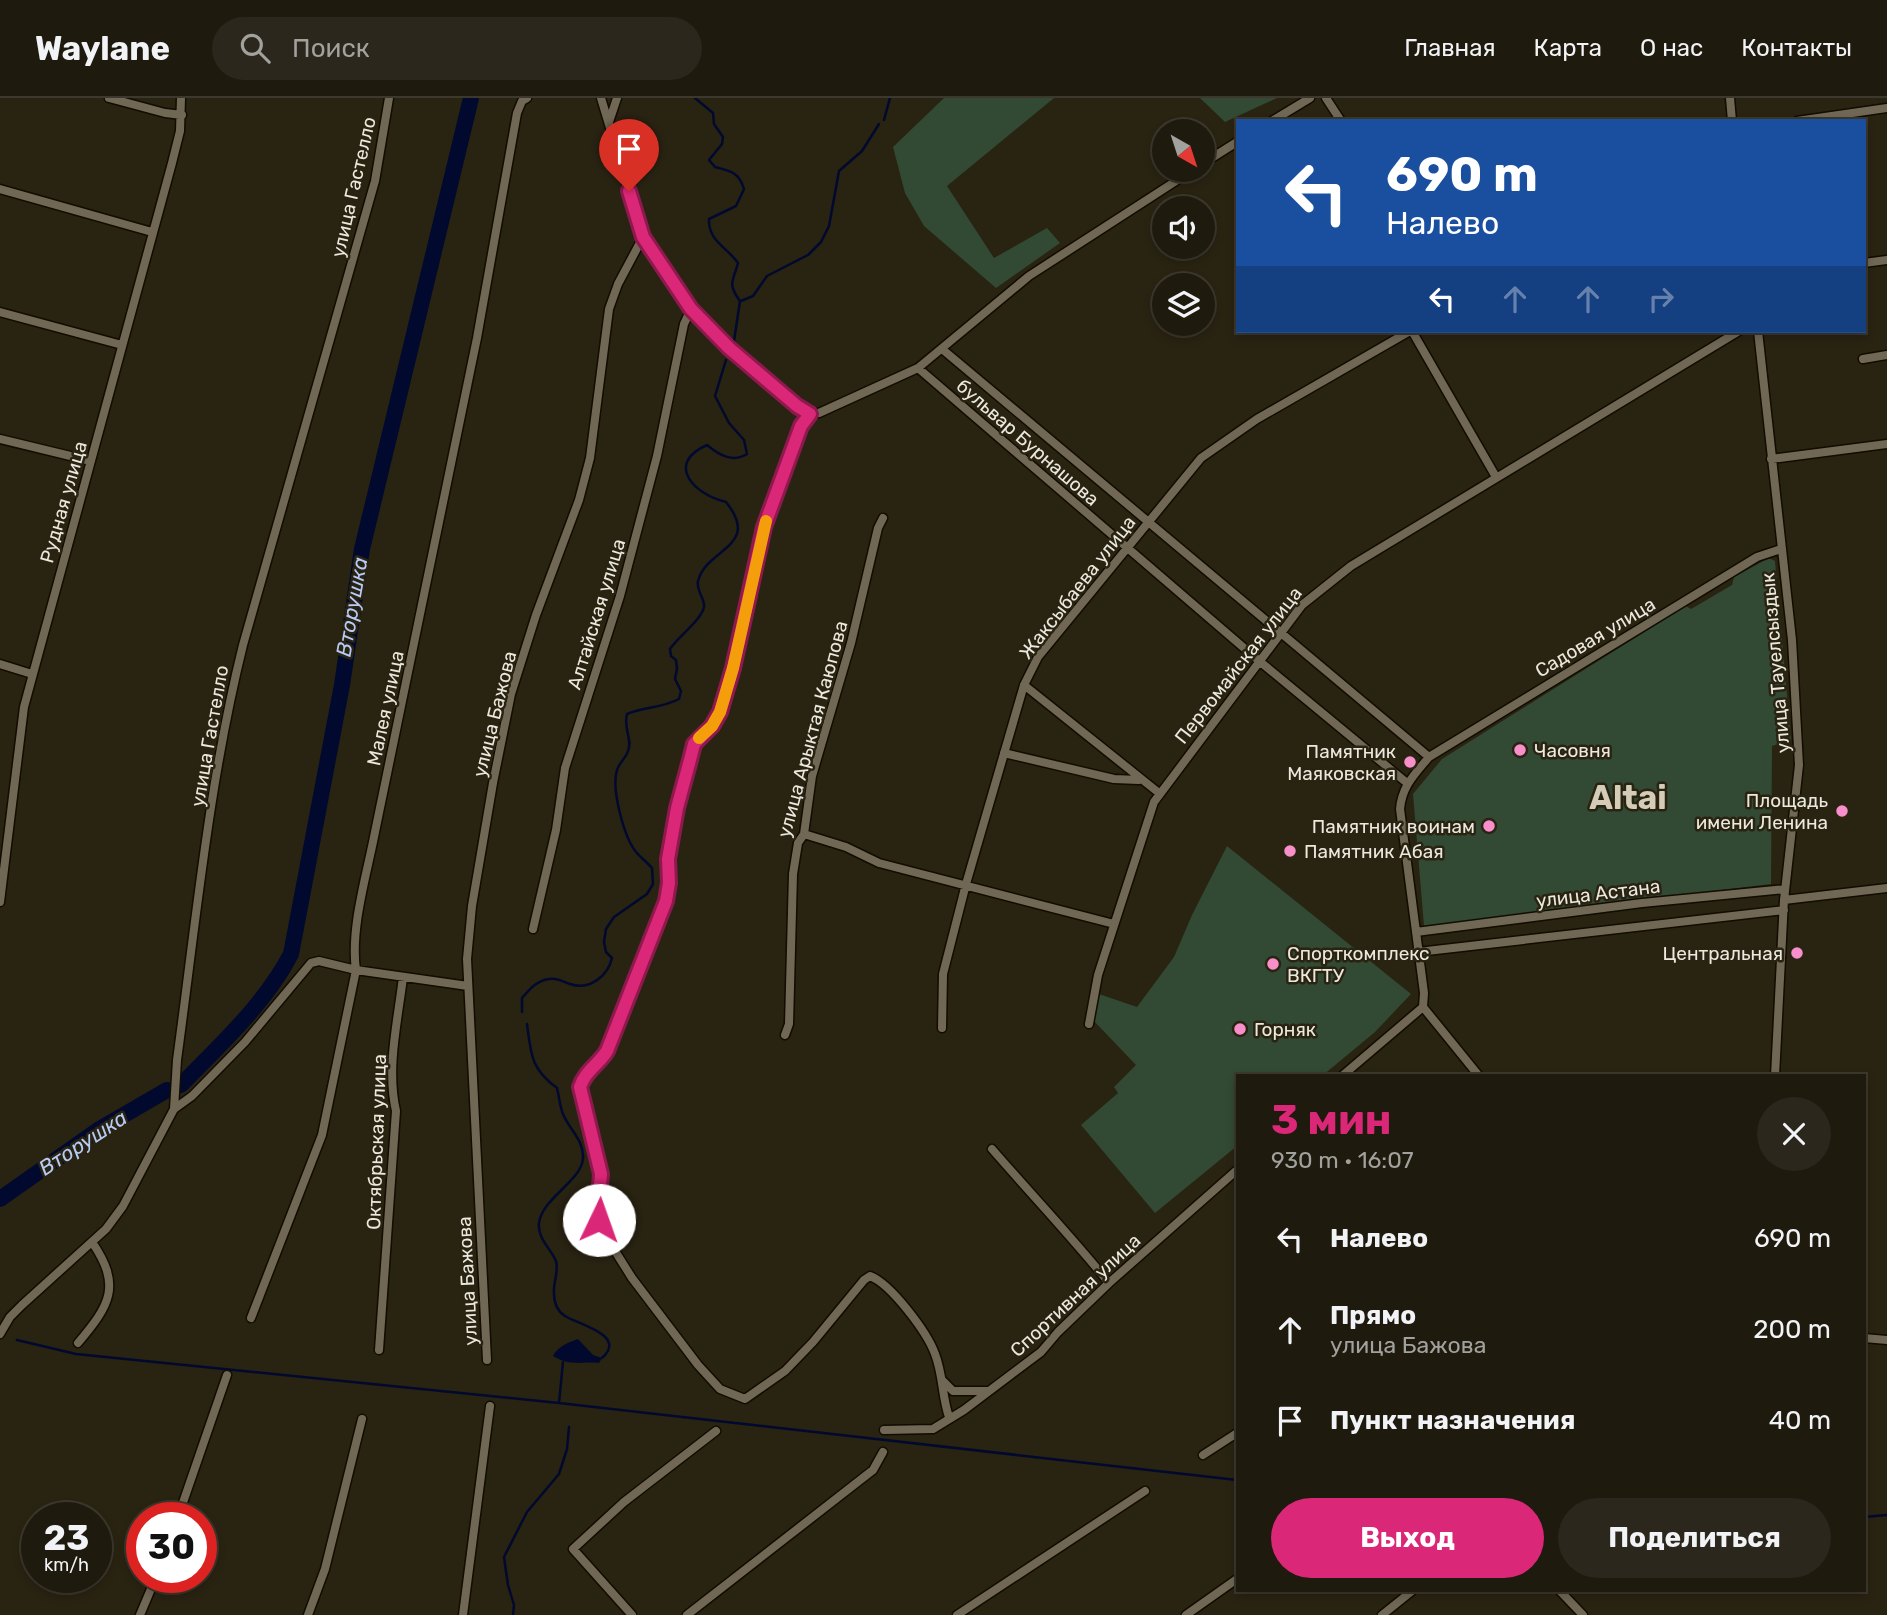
<!DOCTYPE html>
<html lang="ru">
<head>
<meta charset="utf-8">
<style>
  :root { --surface:#1f1a0e; --page:#2c271c; --text:#f1f3f6; --muted:#a1a19e; --line:#3c382e; --accent:#db2777 }
  body { margin:0; font-family:Rubik,sans-serif; background:var(--page); color:var(--text); height:100vh; display:flex; flex-direction:column; font-size:26px; white-space:nowrap }
  * { box-sizing:border-box; margin:0 }
  p { font-size:23px; color:var(--muted) }
  .icon { flex:none; width:38px; height:38px; fill:none; stroke:currentColor; stroke-width:2; stroke-linecap:round; stroke-linejoin:round }
  .map { position:relative; flex:1; overflow:hidden }
  .side { position:absolute; left:1236px; top:976px; width:630px; height:518px; display:flex; flex-direction:column; background:var(--surface); border-radius:0px; box-shadow:0 4px 10px #0003,0 0 0 2px var(--line) }
  .side>* { flex:none }
  .hud { position:absolute; left:1236px; top:21px; width:630px; height:214px; border-radius:0px; box-shadow:0 4px 10px #0003,0 0 0 2px var(--line); background:#1a4fa0; color:#fff; overflow:hidden }
  .needle { width:46px; rotate:141deg }
  .controls { position:absolute; left:1152px; top:21px; display:grid; gap:14px }
  .controls a { display:grid; place-items:center; width:63px; height:63px; border-radius:50%; background:var(--surface); box-shadow:0 4px 10px #0003,0 0 0 2px var(--line); font-size:35px }
  .speed { position:absolute; left:21px; top:1404px; display:flex; gap:14px; font-size:35px; font-weight:700; text-align:center }
  .speed>* { display:grid; place-content:center; width:91px; height:91px; border-radius:50%; background:var(--surface); box-shadow:0 4px 10px #0003,0 0 0 2px var(--line); line-height:1 }
  .speed small { font-size:18px; font-weight:400 }
  .speed .limit { border:10px solid #d22; background:#fff; color:#111 }
  .pin { position:absolute; display:grid; place-items:center; width:60px; height:60px; color:#fff; margin:-72px -30px; border-radius:50% 50% 50% 0; rotate:-45deg; box-shadow:0 0 7px #0007 }
  .pin .icon { rotate:45deg }
  .me { position:absolute; width:77px; margin:-38px; rotate:3deg; stroke-linejoin:round; filter:drop-shadow(0 0 5px #0008) }
  .turn { display:flex; align-items:center; gap:24px; height:147px; padding:0 35px; font-size:32px }
  .turn .icon { width:91px; height:91px; stroke-width:2.5 }
  .turn b { display:block; font-size:49px; line-height:60px }
  .lanes { display:flex; align-items:center; height:66px; padding:0 35px; background:#0003; justify-content:center; gap:35px; direction:ltr }
  .lanes .off { opacity:.35 }
  .round { display:grid; place-items:center; flex:none; width:74px; height:74px; border-radius:37px; background:var(--page) }
  .head { display:flex; align-items:center; justify-content:space-between; height:119px; padding:0 35px }
  h1 { font-size:42px; font-weight:700; line-height:52px; color:var(--accent) }
  .cta { display:flex; gap:14px; margin-top:auto; padding:14px 35px }
  .cta a { flex:1; height:80px; border-radius:42px; background:var(--accent); color:#fff; font-size:28px; font-weight:700; line-height:80px; text-align:center }
  .cta a+a { background:var(--page); color:var(--text) }
  ul { padding:0; list-style:none }
  li { display:flex; align-items:center; gap:21px; height:91px; padding:0 35px }
  li div { flex:1 }
  li b { display:block; font-size:26px }
  li em { font-style:normal }
  header { display:flex; align-items:center; gap:42px; box-sizing:border-box; height:98px; padding:0 35px; background:var(--surface); border-bottom:2px solid var(--line) }
  header strong { font-size:33px }
  nav { display:flex; gap:38px; margin-inline-start:auto; font-size:24px }
  .search { width:490px; height:63px; background:var(--page); display:flex; align-items:center; gap:18px; box-sizing:border-box; padding:0 24px; border-radius:38px; color:var(--muted); font-size:26px }
  .map>svg:first-child { display:block }
  .green { fill:#324933 }
  .water { fill:#02092e }
  .lines { fill:none; stroke-linecap:round; stroke-linejoin:round }
  .stream { stroke:#02092e; stroke-width:2.5 }
  .river { stroke:#02092e; stroke-width:16 }
  .minor-casing { stroke:#120c01; stroke-width:11 }
  .minor { stroke:#706855; stroke-width:8 }
  .route-casing { stroke:#8e194d; stroke-width:18 }
  .route { stroke:#db2777; stroke-width:12 }
  .slow { stroke:#f59e0b; stroke-width:12 }
  .poi-dot { fill:#f98fca; stroke:#292312; stroke-width:2.5 }
  .labels { text-anchor:middle; stroke-width:5; stroke-linejoin:round; paint-order:stroke }
  .street-label { font-size:19px; fill:#ece8dd; stroke:#292312 }
  .poi-label { font-size:19px; fill:#ece8dd; stroke:#292312; text-anchor:start }
  .water-label { font-size:21px; font-style:italic; fill:#b7cbf6; stroke:#292312 }
  .town-label { font-size:33px; font-weight:bold; fill:#d5ccb7; stroke:#292312 }
</style>
</head>
<body>
<header>
<strong>Waylane</strong>
<div class="search"><svg class="icon" aria-label="search" viewBox="0 0 24 24"><circle cx="10" cy="10" r="6"/><path d="M15 15l6 6"/></svg>Поиск</div>
<nav><a>Главная</a><a>Карта</a><a>О нас</a><a>Контакты</a></nav>
</header>
<div class="map">
<svg width="1887" height="1517" viewBox="0 0 1887 1517">
  <rect width="100%" height="100%" fill="#292312"/>
  <path class="green" d="M944,0H1054L947,88L994,160L1047,130L1060,145L996,190L924,128L905,95L893,49Z
    M1200,0H1277L1225,24Z
    M1769,460L1775,463L1791,642L1772,648L1771,786L1424,828L1413,696L1442,661L1686,508L1691,511L1732,487L1734,479Z
    M1227,748L1411,896L1375,934L1322,978H1237V1048L1155,1115L1081,1027L1118,995L1114,989L1136,967L1093,922L1099,896L1137,909L1174,859L1192,817Z"/>
  <path class="water" d="M578,1241L593,1257L602,1260L599,1265C580,1263 572,1269 553,1258C557,1249 569,1244 578,1241Z"/>
  <g class="lines">
    <path class="stream" d="M695,0L713,15L714,26L723,39L722,46L709,62L715,69C730,73 739,74 744,91L736,108L709,121C708,143 727,149 738,165C733,184 727,185 740,203L734,243
      M884,22L890,0
      M741,203L753,198L767,178L808,157L821,144L829,128L839,73L862,53L879,26
      M522,914V900C530,891 536,883 549,881C557,879 563,884 570,886C589,893 608,878 612,860L606,854L604,844L606,831L614,819L647,796L653,786L652,770C647,764 641,760 636,754C624,739 611,691 617,672C619,665 626,660 628,653C633,641 623,632 627,616C644,609 662,610 679,601L681,593L675,581L677,571L676,562L671,558L670,551C678,539 702,521 704,509C705,500 696,493 698,483C706,450 762,449 726,404C695,397 664,366 707,347C719,357 733,365 747,356L744,342L729,325L715,298L726,262
      M527,926C531,957 531,971 557,990C559,998 560,1009 563,1016C569,1031 584,1042 583,1060C582,1083 542,1100 539,1125C537,1140 551,1151 556,1163C559,1173 553,1185 554,1195C554,1204 557,1213 565,1218C577,1226 628,1237 602,1260
      M17,1242L76,1256L559,1305L1237,1382
      M559,1305L563,1264
      M1864,1419L1887,1417
      M513,1517L514,1507L508,1487L504,1459L527,1414L559,1376L567,1351L569,1329"/>
    <path class="river" d="M181,987C220,947 265,906 291,856L342,587L362,451L471,0
      M0,1101L98,1032L167,992"/>
    <defs>
      <path id="minor" d="M109,0L165,15L182,17
        M601,0L643,139L664,173L691,211L711,232L797,308L810,316L819,315L918,270L1029,178L1193,72
        M1326,0L1341,23
        M1730,0L1732,23
        M1272,23L1310,0
        M1797,23L1887,10
        M609,24L617,0
        M1202,66L1237,44
        M0,91L152,134
        M1864,165L1887,162
        M0,214L122,247
        M1412,233L1496,379
        M1758,233L1792,542L1799,667L1784,802L1775,978
        M942,251L1429,659
        M1863,261L1887,257
        M918,270L1258,562L1407,685
        M810,316L801,329L764,429L733,570L720,614L712,628L694,646L690,662L677,710L668,761L669,785L666,803L607,953L600,963L586,976L580,989L601,1076L598,1110L599,1122L610,1145L632,1180L698,1267L720,1291L745,1301L785,1273L813,1244L864,1182L870,1178C891,1186 927,1234 935,1256C943,1276 942,1299 949,1319
        M0,341L91,363
        M1771,361L1887,346
        M0,566L32,576
        M1024,587L1159,695
        M1004,655L1114,681L1139,682
        M804,736L846,749L879,765L1114,826
        M1784,802L1887,790
        M0,804L24,609L172,65L180,33L181,0
        M533,831L556,732L565,670L620,498L657,358L684,226L691,211
        M1416,834L1642,805L1785,791
        M1418,854L1784,812
        M1423,909L1424,895L1400,711C1402,688 1415,676 1429,659L1757,459L1781,451
        M1423,909L1479,978
        M1089,926L1098,877L1154,704L1302,507L1351,468L1739,233
        M942,930L943,876L966,786L1024,587L1038,559L1201,360L1257,321L1410,233
        M785,937L789,926L793,776L798,745L804,736L812,678L851,545L878,430L883,420
        M1342,978L1423,909
        M174,1011L192,998L245,944L311,865L319,863L356,872L468,888
        M992,1051C1031,1096 1072,1139 1109,1185
        M251,1220L322,1037L356,872C350,830 367,776 375,734L477,240L517,15L522,3L527,0
        M0,1236L10,1219L22,1207L106,1131L123,1108L174,1011L177,962C196,823 209,683 243,547L375,83L389,0
        M1864,1240L1887,1242
        M78,1245C110,1207 122,1188 92,1144
        M379,1252L396,1013C386,970 398,922 403,879
        M487,1262L467,861L472,808L493,685L511,596L536,517L579,402L590,360L609,211L618,186L643,139
        M942,1282L953,1293H987
        M884,1332L933,1331L964,1312L1041,1254L1058,1234L1109,1185L1237,1072
        M1203,1357L1237,1335
        M178,1419L227,1277
        M1560,1493L1583,1517
        M140,1517L156,1479
        M308,1517L325,1471L362,1321
        M463,1517L490,1308
        M632,1517L573,1451L624,1404L716,1333
        M687,1517L873,1372L883,1354
        M957,1517L1145,1393
        M1186,1517L1237,1481
        M1382,1517L1412,1493"/>
    </defs>
    <use href="#minor" class="minor-casing"/>
    <use href="#minor" class="minor"/>
  </g>
  <g class="lines">
    <defs>
      <path id="route" d="M599,1122L598,1111L601,1076L580,989C585,973 599,966 607,953L666,803L669,785L668,761L677,710L690,662L694,646L712,628L720,614L733,570L764,429L801,328L810,316L797,308L729,250L691,211L643,139L629,93"/>
    </defs>
    <use href="#route" class="route-casing"/>
    <use href="#route" class="route"/>
    <path class="slow" d="M699,640L712,628L720,614L733,570L766,423"/>
  </g>
  <g class="poi-dot">
    <circle cx="1520" cy="652" r="7"/>
    <circle cx="1410" cy="664" r="7"/>
    <circle cx="1842" cy="713" r="7"/>
    <circle cx="1489" cy="728" r="7"/>
    <circle cx="1290" cy="753" r="7"/>
    <circle cx="1797" cy="855" r="7"/>
    <circle cx="1273" cy="866" r="7"/>
    <circle cx="1240" cy="931" r="7"/>
  </g>
  <g class="labels">
    <g class="street-label">
      <text transform="translate(353 89) rotate(-77)" y="7">улица Гастелло</text>
      <text transform="translate(1028 344) rotate(41)" y="7">бульвар Бурнашова</text>
      <text transform="translate(63 404) rotate(-74)" y="7">Рудная улица</text>
      <text transform="translate(1077 489) rotate(-52)" y="7">Жаксыбаева улица</text>
      <text transform="translate(596 516) rotate(-73)" y="7">Алтайская улица</text>
      <text transform="translate(1595 539) rotate(-31)" y="7">Садовая улица</text>
      <text transform="translate(1775 565) rotate(-95)" y="7">улица Тауелсыздык</text>
      <text transform="translate(1238 567) rotate(-52)" y="7">Первомайская улица</text>
      <text transform="translate(385 610) rotate(-78)" y="7">Малея улица</text>
      <text transform="translate(494 616) rotate(-76)" y="7">улица Бажова</text>
      <text transform="translate(812 631) rotate(-75)" y="7">улица Арыктая Каюпова</text>
      <text transform="translate(209 638) rotate(-80)" y="7">улица Гастелло</text>
      <text transform="translate(1598 795) rotate(-7)" y="7">улица Астана</text>
      <text transform="translate(376 1044) rotate(-88)" y="7">Октябрьская улица</text>
      <text transform="translate(467 1183) rotate(-93)" y="7">улица Бажова</text>
      <text transform="translate(1075 1197) rotate(-43)" y="7">Спортивная улица</text>
    </g>
    <g class="poi-label">
      <text x="1534" y="659">Часовня</text>
      <text x="1396" y="660" text-anchor="end">Памятник<tspan x="1396" dy="22">Маяковская</tspan></text>
      <text x="1828" y="709" text-anchor="end">Площадь<tspan x="1828" dy="22">имени Ленина</tspan></text>
      <text x="1475" y="735" text-anchor="end">Памятник воинам</text>
      <text x="1304" y="760">Памятник Абая</text>
      <text x="1287" y="862">Спорткомплекс<tspan x="1287" dy="22">ВКГТУ</tspan></text>
      <text x="1783" y="862" text-anchor="end">Центральная</text>
      <text x="1254" y="938">Горняк</text>
    </g>
    <g class="water-label">
      <text transform="translate(352 509) rotate(-80)" y="7">Вторушка</text>
      <text transform="translate(83 1045) rotate(-33)" y="7">Вторушка</text>
    </g>
    <g class="town-label">
      <text x="1628" y="711">Altai</text>
    </g>
  </g>
</svg>
<div class="controls">
<a><svg class="needle" viewBox="-14 -14 28 28"><path d="M0-13l5 13h-10z" fill="#e53935"/><path d="M0 13l5-13h-10z" fill="#a1a19e"/></svg></a>
<a><svg class="icon" aria-label="sound" viewBox="0 0 24 24"><path d="M4 9h4l5-4v14l-5-4H4zM17 9q2 3 0 6"/></svg></a>
<a><svg class="icon" aria-label="layers" viewBox="0 0 24 24"><path d="M12 4l9 5-9 5-9-5zM3 14l9 5 9-5"/></svg></a>
</div>
<div class="speed"><div>23<small>km/h</small></div><div class="limit">30</div></div>
<div class="pin" style="left:629px;top:93px;background:#d93025"><svg class="icon" aria-label="arrive" viewBox="0 0 24 24"><path d="M6 21V4h12l-3 4 3 4H6"/></svg></div>
<svg class="me" style="left:599px;top:1122px" viewBox="-20 -20 40 40"><circle r="19" fill="#fff"/><path d="M0-13L10 11 0 6-10 11z" fill="#db2777"/></svg>
<div class="hud">
<div class="turn"><svg class="icon" aria-label="left" viewBox="0 0 24 24"><path d="M17 20v-9H6M10 6l-5 5 5 5"/></svg><div><b>690 m</b>Налево</div></div>
<div class="lanes"><svg class="icon" aria-label="left" viewBox="0 0 24 24"><path d="M17 20v-9H6M10 6l-5 5 5 5"/></svg><svg class="icon off" aria-label="ahead" viewBox="0 0 24 24"><path d="M12 20V5M6 11l6-6 6 6"/></svg><svg class="icon off" aria-label="ahead" viewBox="0 0 24 24"><path d="M12 20V5M6 11l6-6 6 6"/></svg><svg class="icon off" aria-label="right" viewBox="0 0 24 24"><path d="M7 20v-9h11M14 6l5 5-5 5"/></svg></div>
</div>
<section class="side">
<div class="head"><div><h1>3 мин</h1><p>930 m · 16:07</p></div><a class="round"><svg class="icon" aria-label="close" viewBox="0 0 24 24"><path d="M6 6l12 12M18 6L6 18"/></svg></a></div>
<ul>
<li><svg class="icon" aria-label="left" viewBox="0 0 24 24"><path d="M17 20v-9H6M10 6l-5 5 5 5"/></svg><div><b>Налево</b></div><em>690 m</em></li>
<li><svg class="icon" aria-label="ahead" viewBox="0 0 24 24"><path d="M12 20V5M6 11l6-6 6 6"/></svg><div><b>Прямо</b><p>улица Бажова</p></div><em>200 m</em></li>
<li><svg class="icon" aria-label="arrive" viewBox="0 0 24 24"><path d="M6 21V4h12l-3 4 3 4H6"/></svg><div><b>Пункт назначения</b></div><em>40 m</em></li>
</ul>
<div class="cta"><a>Выход</a><a>Поделиться</a></div>
</section>
</div>
</body>
</html>
